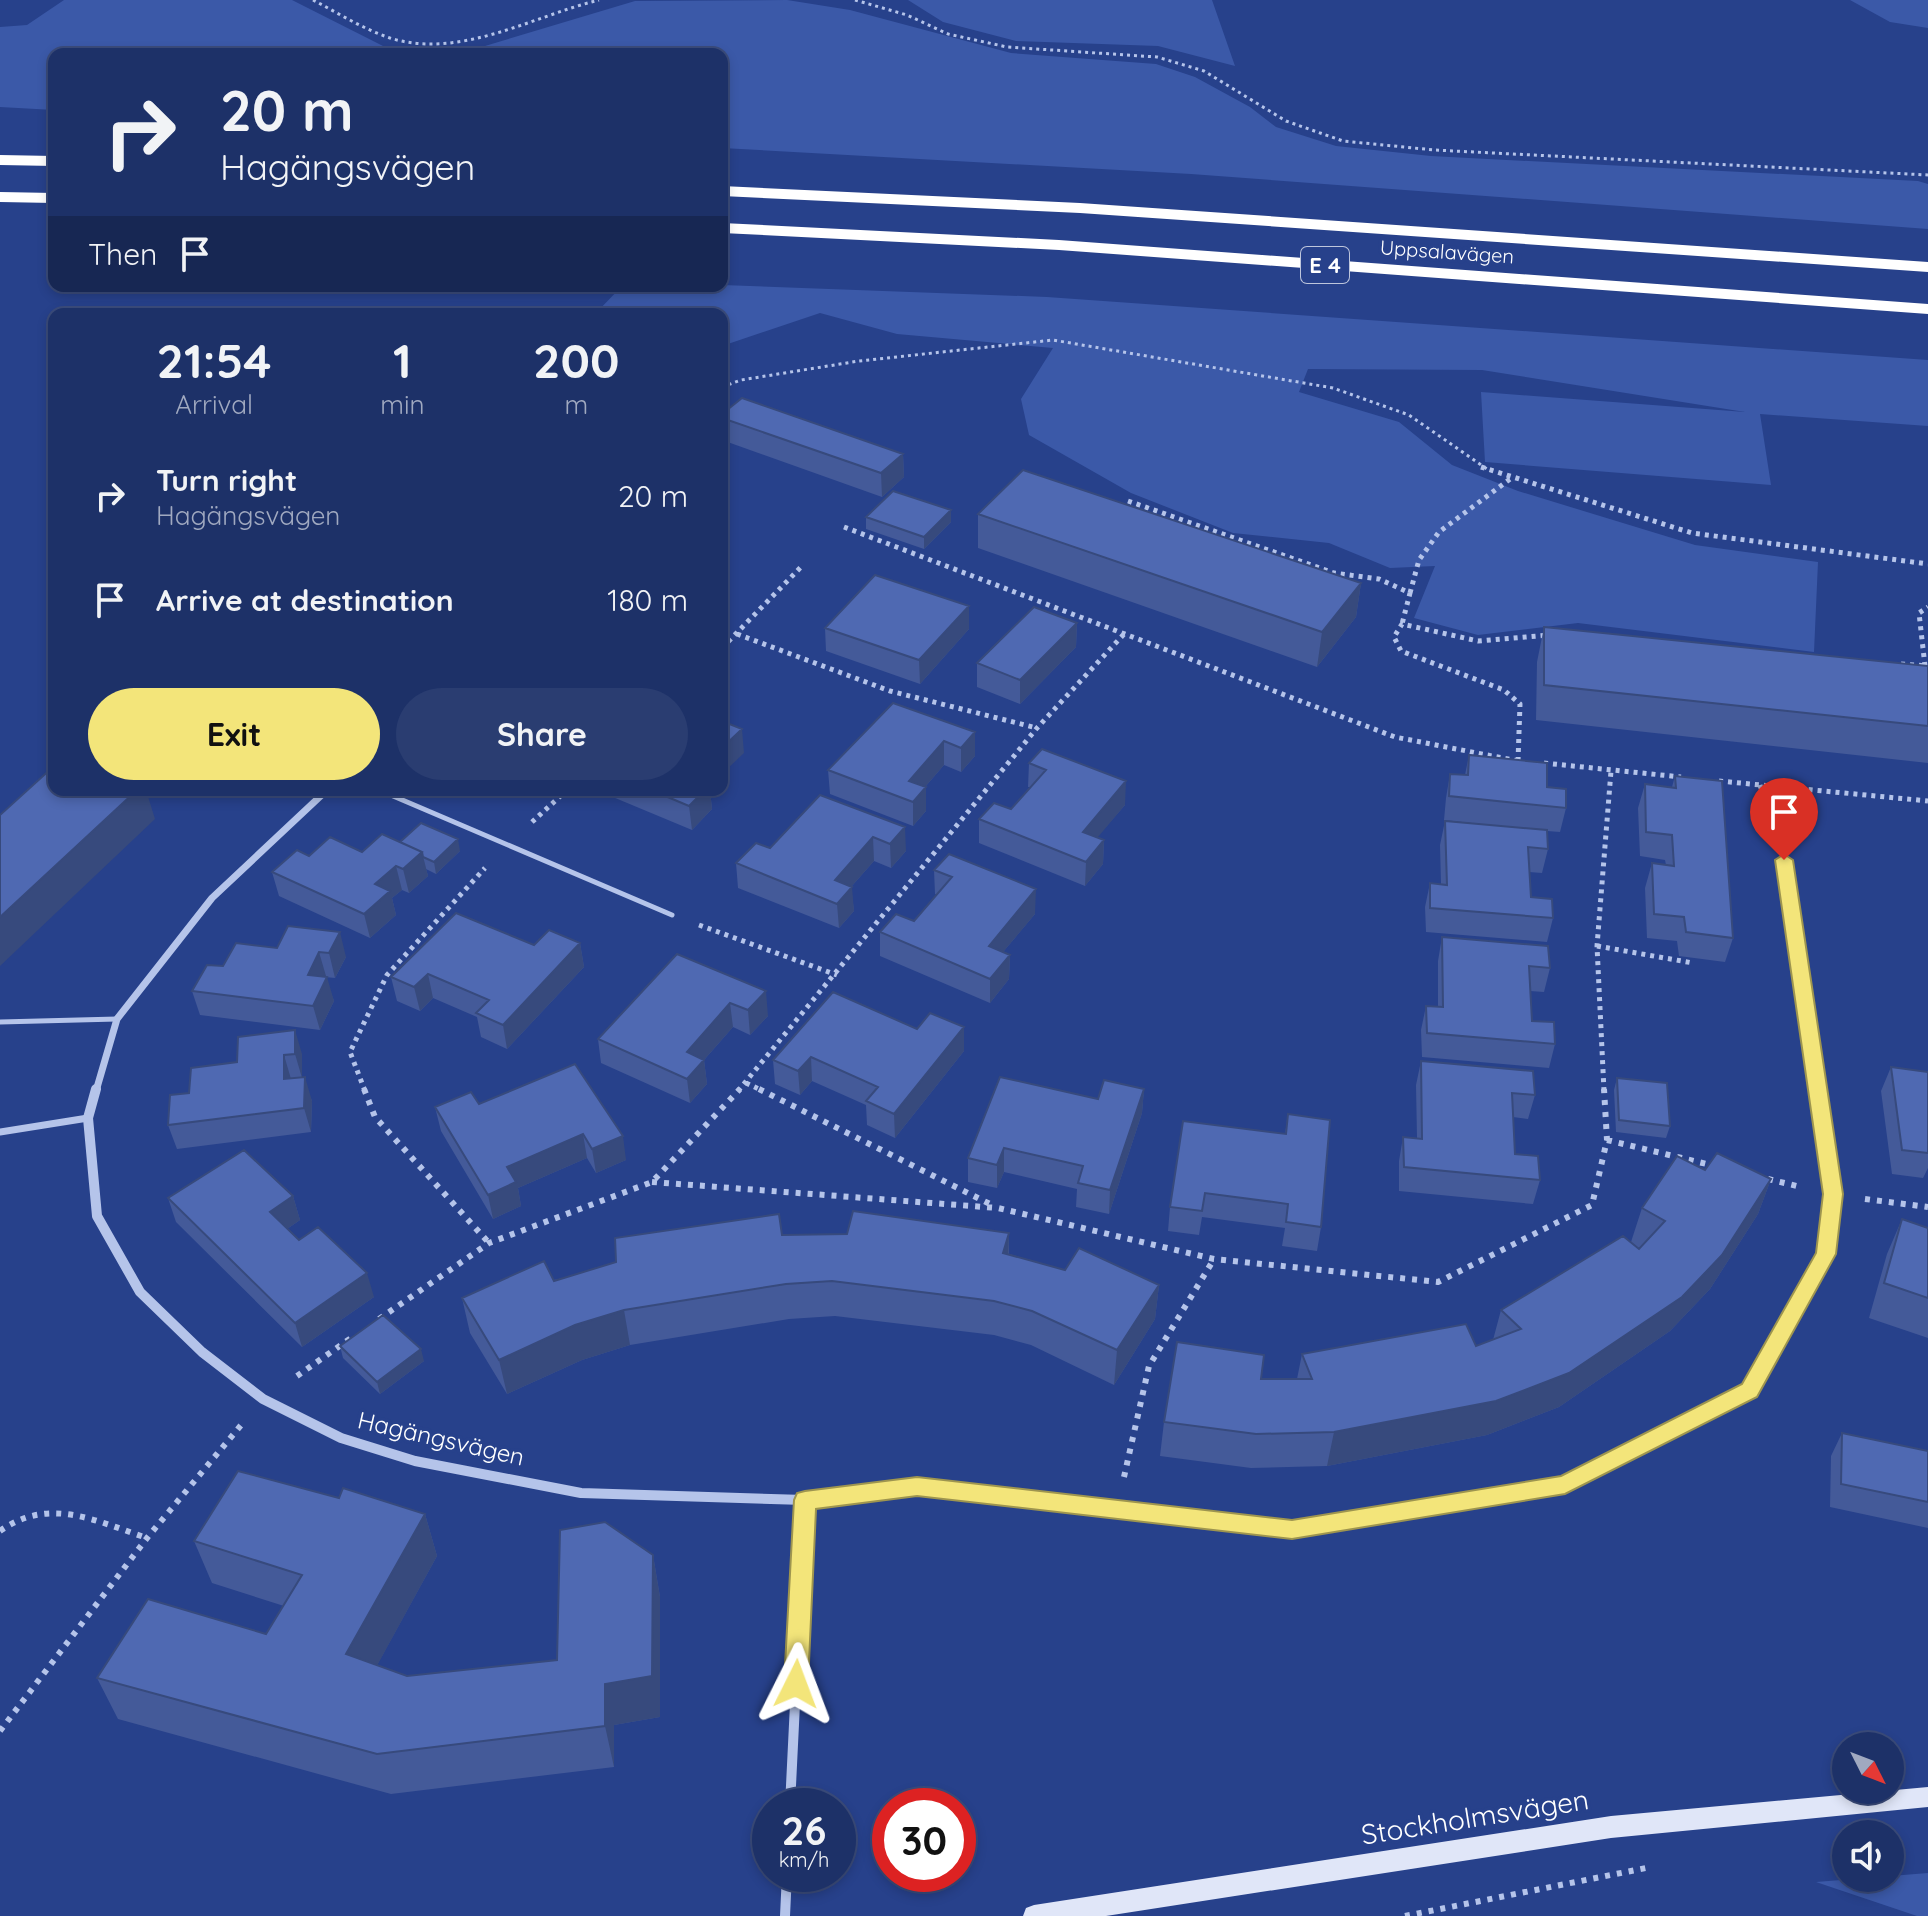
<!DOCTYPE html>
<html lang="en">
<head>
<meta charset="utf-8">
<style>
  :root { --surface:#1d3168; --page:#2a3d71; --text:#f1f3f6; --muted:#a0a9c0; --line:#3b4c7c; --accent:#f3e57a }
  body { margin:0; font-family:Quicksand,sans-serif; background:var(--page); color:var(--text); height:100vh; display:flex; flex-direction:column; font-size:30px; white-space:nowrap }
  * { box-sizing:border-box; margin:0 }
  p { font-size:26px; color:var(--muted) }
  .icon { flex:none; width:44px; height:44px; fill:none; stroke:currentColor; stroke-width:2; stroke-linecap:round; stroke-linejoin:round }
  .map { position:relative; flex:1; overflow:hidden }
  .drawer { position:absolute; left:48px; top:308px; width:680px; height:488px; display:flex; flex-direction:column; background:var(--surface); border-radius:16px; box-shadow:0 4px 12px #0003,0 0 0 2px var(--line) }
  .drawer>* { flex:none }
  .guide { position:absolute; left:48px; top:48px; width:680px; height:244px; border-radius:16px; box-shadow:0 4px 12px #0003,0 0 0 2px var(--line); background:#1d3168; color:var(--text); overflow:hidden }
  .needle { width:52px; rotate:132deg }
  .buttons { position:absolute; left:1832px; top:1732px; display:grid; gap:16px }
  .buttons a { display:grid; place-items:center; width:72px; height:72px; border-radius:50%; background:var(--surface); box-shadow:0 4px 12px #0003,0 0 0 2px var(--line); font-size:40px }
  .speed { position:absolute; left:752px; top:1788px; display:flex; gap:16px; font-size:40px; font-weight:700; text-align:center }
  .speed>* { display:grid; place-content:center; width:104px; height:104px; border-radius:50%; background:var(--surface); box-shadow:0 4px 12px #0003,0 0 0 2px var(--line); line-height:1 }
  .speed small { font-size:20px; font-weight:400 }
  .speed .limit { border:12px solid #d22; background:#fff; color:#111 }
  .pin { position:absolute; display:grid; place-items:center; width:68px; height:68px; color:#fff; margin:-82px -34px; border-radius:50% 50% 50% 0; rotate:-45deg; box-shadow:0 0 8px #0007 }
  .pin .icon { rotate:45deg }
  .me { position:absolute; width:88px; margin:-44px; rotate:3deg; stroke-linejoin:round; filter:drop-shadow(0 0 6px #0008) }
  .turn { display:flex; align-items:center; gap:28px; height:168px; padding:0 40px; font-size:36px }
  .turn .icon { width:104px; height:104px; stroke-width:2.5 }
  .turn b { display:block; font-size:56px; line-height:68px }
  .then { display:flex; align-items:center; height:76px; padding:0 40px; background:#0003; gap:16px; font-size:30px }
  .eta { display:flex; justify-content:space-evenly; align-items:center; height:136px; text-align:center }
  .eta b { font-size:48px; font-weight:700; line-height:56px }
  .primary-button { display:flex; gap:16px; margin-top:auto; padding:16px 40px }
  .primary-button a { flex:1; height:92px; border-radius:48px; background:var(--accent); color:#111; font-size:32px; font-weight:700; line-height:92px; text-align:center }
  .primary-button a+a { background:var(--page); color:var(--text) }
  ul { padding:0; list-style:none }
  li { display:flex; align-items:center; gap:24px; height:104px; padding:0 40px }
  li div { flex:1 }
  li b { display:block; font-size:30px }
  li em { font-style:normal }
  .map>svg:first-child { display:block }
  .green { fill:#3b59a8 }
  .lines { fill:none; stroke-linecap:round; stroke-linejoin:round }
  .path-far2 { stroke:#b5c4ea; stroke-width:3; stroke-dasharray:3 4; stroke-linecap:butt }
  .path-far1 { stroke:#b5c4ea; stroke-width:5; stroke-dasharray:4 5; stroke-linecap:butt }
  .path { stroke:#b5c4ea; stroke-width:6; stroke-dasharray:5 7; stroke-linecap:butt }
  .lane-far1 { stroke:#b5c4ea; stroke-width:5 }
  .lane { stroke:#b5c4ea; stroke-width:7 }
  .street-far1 { stroke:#b5c4ea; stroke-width:7 }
  .street { stroke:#b5c4ea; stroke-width:10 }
  .secondary { fill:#e0e6f8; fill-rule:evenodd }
  .highway { fill:#fff; fill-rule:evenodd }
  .wall { fill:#445a99 }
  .shaded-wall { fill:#374a7d }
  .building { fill:#4f69b2; stroke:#374a7d; stroke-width:2 }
  .route { fill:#f3e57a; stroke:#9e954f; stroke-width:2 }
  .labels { text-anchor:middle; stroke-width:7; stroke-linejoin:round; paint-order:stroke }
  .far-street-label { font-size:20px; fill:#fff; stroke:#27418b }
  .shield { fill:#27418b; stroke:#bec6dc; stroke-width:2 }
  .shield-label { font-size:22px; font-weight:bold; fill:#fff }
  .street-label { font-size:24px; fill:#fff; stroke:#27418b }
  .near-street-label { font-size:28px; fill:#fff; stroke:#27418b }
</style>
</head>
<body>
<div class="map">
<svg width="1928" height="1916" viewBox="0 0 1928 1916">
  <rect width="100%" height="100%" fill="#27418b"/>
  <path class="green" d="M64,0H292L385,47L426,54H54V110L0,107V27L27,25Z
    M787,0L850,10L1011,53L1156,64L1195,77L1250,107L1276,127L1336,146L1431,156L1918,181L1928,184V229L1191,174L722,148V54H443L475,49L635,1Z
    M908,0H1212L1235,66L1158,46L1016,41L943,22Z
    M1850,0H1928V28L1890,22Z
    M722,285L1047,297L1928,360V426L1760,414L1771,485L1485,462L1481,392L1745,412L1482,370L1308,369L1299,392L1399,422L1452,465L1518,491L1695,545L1818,562L1814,652L1578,623L1478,635L1414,618L1435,566L1390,568L1329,543L1233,533L1131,493L1029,435L1021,399L1053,348L897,334L820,313L722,346V314H595L622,286Z
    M1928,1873V1916H1917L1816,1882Z"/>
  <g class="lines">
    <path class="path-far2" d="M313,0C338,13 363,29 390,38C460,60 533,16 599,0
      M855,0L907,15L948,34L1007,47L1157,57L1204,71L1286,121L1343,141L1434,150L1928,175
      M722,387L741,380L859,361L1053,340L1333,388L1409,415L1487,469"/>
    <path class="path-far1" d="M1481,467L1692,533L1928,564
      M1128,501L1334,573L1379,579L1410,593L1402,624
      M844,527L1395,737L1518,761
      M1410,593L1419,560L1439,532L1510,479
      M737,634L890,691L1037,728
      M722,648L801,567
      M1901,664L1928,666
      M1925,666L1919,613L1928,607
      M1518,761L1520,704L1504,690L1401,651L1394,637L1402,624L1478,641L1549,635
      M1544,763L1681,777
      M1719,781L1928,801
      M1760,785L1774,830
      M532,822L567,790
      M699,925L837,975
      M1597,946L1693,963
      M746,1083L763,1091
      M365,1091L350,1052L387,975L485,868
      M738,1091L1037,728L1124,634
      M1604,1091L1597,946L1611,771"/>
    <path class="path" d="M364,1089L375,1117L489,1243
      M759,1089L994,1206
      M1607,1140L1715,1166
      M1768,1179L1797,1186
      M652,1182L998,1208L1214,1259L1438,1282L1592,1205L1607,1140L1604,1089
      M1865,1199L1928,1207
      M379,1319L489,1243L652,1182L740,1089
      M297,1376L351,1338
      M1124,1477L1149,1366L1214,1259
      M0,1531C49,1496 96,1521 147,1538
      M0,1731L147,1538L242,1424
      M1405,1916L1651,1867"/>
    <path class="lane-far1" d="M379,790L672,915
      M0,1022L117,1019"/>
    <path class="lane" d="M0,1132L88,1118"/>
    <path class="street-far1" d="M1784,860L1818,1091
      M96,1091L117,1019L212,898L327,790"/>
    <path class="street" d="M96,1089L88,1118L97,1216L140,1292L202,1352L263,1399L341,1438L415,1461L581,1493L805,1500L790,1806
      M805,1500L917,1487L1292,1530L1565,1485L1749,1391L1826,1254L1833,1194L1818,1089
      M785,1916L787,1874"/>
    <path class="secondary" d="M1928,1787V1807L1611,1838L1106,1916H1023L1026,1908L1034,1905L1611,1816Z"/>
    <path class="highway" d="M0,155L54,156V166L0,165Z
      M722,186L1080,203L1928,262V272L1080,213L722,196Z
      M0,192L54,193V203L0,202Z
      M722,223L1059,240L1928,304V314L1059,250L722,233Z"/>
  </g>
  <path class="wall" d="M722,414L903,454L904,477L882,497L722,440Z
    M978,514L1361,583L1356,617L1317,667L978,548Z
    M866,517L951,522L924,549L866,529Z
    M1077,623L1076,647L1020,704L977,687V663Z
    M1544,627L1928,666V763L1536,720L1537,662Z
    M825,628L969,629L920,684L826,651Z
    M893,703L975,756L961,772L944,765L925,787L926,811L913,826L830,794L828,770Z
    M1469,755L1547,787L1566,808L1560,832L1547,831L1548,849L1542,873L1529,872L1531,897L1553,918L1547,942L1426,932L1425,907L1430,883L1441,884L1440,845L1445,821L1499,826L1444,820L1446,798L1450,774L1465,775Z
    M1029,763L1125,805L1097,837L1104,840L1103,864L1085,886L979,843V819L1011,809L1030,787H1028Z
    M1675,776L1733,938L1725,962L1679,956L1677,941L1647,938L1645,888L1652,863L1666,865L1665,860L1640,856L1638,808L1645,784L1672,787Z
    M596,790H710L712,809L692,830Z
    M820,795L906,851L891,868L874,861L851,887L854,911L839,928L738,888L736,863L770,848Z
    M400,842L460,851L436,874L426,869L428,876L409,893L402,890L392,898L396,915L370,938L279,896L272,872Z
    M934,870L1035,914L1003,952L1010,955L1009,979L990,1003L880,956V932L914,921L937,895L935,894Z
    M288,926L346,957L335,978L325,977L334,1001L320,1030L200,1015L192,991L223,966L277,948Z
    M1442,937L1550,968L1544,992L1530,991L1532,1021L1555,1044L1549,1068L1422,1057L1421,1030L1426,1006L1438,1007V961Z
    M580,943L584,967L507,1049L481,1037L477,1017L433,998L420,1011L397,1001L391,977L534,945Z
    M677,954L768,1016L750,1035L733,1027L704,1060L707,1084L690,1103L601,1063L598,1039Z
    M833,992L964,1051L895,1138L867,1125L866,1105L812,1081L800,1095L775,1084L773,1060Z
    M238,1037L302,1054V1077L312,1101L311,1132L177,1149L168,1125L189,1093L237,1062Z
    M1421,1061L1535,1095L1528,1119L1513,1117L1515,1154L1540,1180L1533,1204L1399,1191V1161L1403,1137L1417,1138L1416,1085Z
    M575,1064L626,1160L596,1173L587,1158L518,1188L521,1206L493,1219L441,1131L435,1107L479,1104Z
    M1891,1067L1928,1072V1168L1923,1178L1892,1174L1881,1091Z
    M1617,1078L1670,1126L1666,1138L1616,1132L1614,1090Z
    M1144,1089L1142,1113L1109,1214L1076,1207L1077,1189L1004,1172L997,1188L968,1182V1158L1098,1099Z
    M1288,1114L1321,1227L1317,1251L1282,1246L1285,1228L1202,1217L1199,1235L1168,1231L1170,1207L1285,1134Z
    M1705,1170L1771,1179L1758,1214L1710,1289L1670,1331L1559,1407L1487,1435L1327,1466L1251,1468L1160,1456L1164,1422L1297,1379L1302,1354L1476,1346L1493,1340L1501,1310L1631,1242L1642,1208Z
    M293,1196L300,1220L287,1229L299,1240L374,1297L302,1347L176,1222L168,1198Z
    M1902,1219L1928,1228V1338L1869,1318L1887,1254Z
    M1009,1233V1254L1065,1270L1159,1285L1155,1319L1114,1385L1031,1345L994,1335L835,1316L789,1319L630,1345L582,1360L507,1394L470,1333L462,1298L782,1235Z
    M340,1346L424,1361L380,1394L343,1358Z
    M1842,1433L1928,1451V1528L1830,1507L1831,1456Z
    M339,1498L425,1514L437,1556L377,1665L407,1676L557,1660L653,1555L660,1597V1717L614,1725V1767L391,1794L118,1719L97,1678L266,1634L284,1606L212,1583L194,1541Z"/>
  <path class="shaded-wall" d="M903,454L904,477L882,497L881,473Z
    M951,510V522L924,549V537Z
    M1361,583L1356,617L1317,667L1322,632Z
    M969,606V629L920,684L919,660Z
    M1077,623L1076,647L1020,704V680Z
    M742,729L744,753L722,774V748Z
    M975,732V756L961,772V748Z
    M944,741V765L912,802L909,781Z
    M1126,781L1125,805L1082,856L1083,832Z
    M926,787V811L913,826V802Z
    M112,790H146L155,819L0,966V917Z
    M693,790H710L712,809L692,830L689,806Z
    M905,827L906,851L891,868L890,844Z
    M873,837L874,861L836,904L835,880Z
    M458,839L460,851L436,874L434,862Z
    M1104,840L1103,864L1085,886L1086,862Z
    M422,852L428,876L409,893L403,869Z
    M396,866L402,890L392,898L396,915L370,938L364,914L375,884Z
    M852,887L854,911L839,928L837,904Z
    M1036,889L1035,914L988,970L989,946Z
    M340,932L346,957L335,978L329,953Z
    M580,943L584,967L507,1049L503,1025Z
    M319,952L326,976L314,999L308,975Z
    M1010,955L1009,979L990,1003V979Z
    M428,974L433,998L420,1011L414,987Z
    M327,977L334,1001L320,1030L313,1006Z
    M766,991L768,1016L750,1035L748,1010Z
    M730,1003L733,1027L689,1077L687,1052Z
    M964,1027V1051L895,1138L894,1114Z
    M295,1030L302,1054V1078L295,1054Z
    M284,1055L291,1079H284Z
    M811,1057L812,1081L800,1095L798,1071Z
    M704,1060L707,1084L690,1103L687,1079Z
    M305,1077L312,1101L311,1132L304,1108Z
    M1144,1089L1142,1113L1109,1214L1110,1190Z
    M583,1134L587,1158L518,1188L521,1206L493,1219L488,1195L507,1167Z
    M623,1136L626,1160L596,1173L592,1149Z
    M1004,1148V1172L997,1188V1165Z
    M1771,1179L1758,1214L1710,1289L1670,1331L1559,1407L1487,1435L1327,1466L1334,1432L1682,1297Z
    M293,1196L300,1220L277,1236L270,1212Z
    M1009,1233L1008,1268L1003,1253Z
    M367,1273L374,1297L302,1347L295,1323Z
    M1159,1285L1155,1319L1114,1385L1117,1350Z
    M624,1310L630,1345L582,1360L507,1394L499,1360L575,1325Z
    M421,1349L424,1361L380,1394L377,1382Z
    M425,1514L437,1556L361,1695L346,1654Z
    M653,1555L660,1597V1717L614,1725V1767L605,1726V1684Z"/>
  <path class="building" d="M742,398L903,454L881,473L722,418V414Z
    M1023,470L1361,583L1322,632L978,514Z
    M893,491L951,510L924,537L866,517Z
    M875,575L969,606L919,660L825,628Z
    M1034,607L1077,623L1020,680L977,663Z
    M1544,627L1928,666V726L1544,685Z
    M893,703L975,732L961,748L944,741L909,781L926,787L913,802L828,770Z
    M722,721L742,729L722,748Z
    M1042,749L1126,781L1083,832L1104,840L1086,862L979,819L994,803L1011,809L1046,770L1029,763Z
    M1469,755L1547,763V787L1566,789V808L1449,796L1450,774L1468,775Z
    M54,766V790H137L0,917V815Z
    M1675,776L1722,781L1733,938L1686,932L1684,917L1654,914L1652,863L1674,866L1672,835L1646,832L1645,784L1676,788Z
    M651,790H705L689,806Z
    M820,795L905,827L890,844L873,837L835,880L852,887L837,904L736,863L756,843L770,848Z
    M1445,821L1547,830L1548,849L1528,847L1531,897L1552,899L1553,918L1430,908V883L1447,885Z
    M421,823L458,839L434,862L423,857L422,852L400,842Z
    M382,834L422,852L403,869L396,866L375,884L390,891L364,914L272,872L297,850L309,856L330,837L362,852Z
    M949,854L1036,889L989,946L1010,955L990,979L880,932L896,914L914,921L952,877L934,870Z
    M456,913L534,945L549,930L580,943L503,1025L476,1013L489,1000L428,974L414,987L391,977Z
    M288,926L340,932L329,953L319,952L308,975L327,977L313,1006L192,991L207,965L223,966L236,943L277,948Z
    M1442,937L1548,946L1550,968L1529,966L1532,1021L1554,1022L1555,1044L1427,1033L1426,1006L1443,1007Z
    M677,954L766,991L748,1010L730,1003L687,1052L704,1060L687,1079L598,1039Z
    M833,992L917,1029L930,1013L964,1027L894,1114L866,1101L878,1087L811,1057L798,1071L773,1060Z
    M295,1030V1054L284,1055V1079L305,1077L304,1108L168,1125L170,1095L189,1093L191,1068L237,1062L238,1037Z
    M1421,1061L1533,1071L1535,1095L1512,1093L1515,1154L1538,1156L1540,1180L1404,1167L1403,1137L1422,1139Z
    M575,1064L623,1136L592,1149L583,1134L507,1167L516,1182L488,1195L435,1107L471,1092L479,1104Z
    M1891,1067L1928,1072V1153L1902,1150Z
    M1000,1077L1098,1099L1104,1080L1144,1089L1110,1190L1078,1183L1083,1166L1004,1148L997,1165L968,1158Z
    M1617,1078L1667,1083L1670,1126L1619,1120Z
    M1288,1114L1330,1120L1321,1227L1286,1222L1288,1204L1205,1193L1202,1211L1170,1207L1183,1121L1286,1134Z
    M244,1150L293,1196L270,1212L299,1240L318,1227L367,1273L295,1323L168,1198Z
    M1717,1153L1771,1179L1722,1255L1682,1297L1569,1373L1496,1401L1334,1432L1256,1434L1164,1422L1177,1342L1264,1355L1261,1379H1312L1302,1354L1466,1324L1476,1346L1521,1329L1501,1310L1623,1236L1639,1249L1665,1221L1642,1208L1677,1156L1705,1170Z
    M853,1211L1009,1233L1003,1253L1065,1270L1079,1248L1159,1285L1117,1350L1032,1311L994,1301L832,1281L786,1284L624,1310L575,1325L499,1360L462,1298L544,1261L554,1281L616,1262L615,1238L779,1214L782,1235L847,1234Z
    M1902,1219L1928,1228V1298L1884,1283Z
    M383,1315L421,1349L377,1382L340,1346Z
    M1842,1433L1928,1451V1502L1841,1484Z
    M238,1471L339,1498L343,1488L425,1514L346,1654L407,1676L557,1660L560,1530L605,1522L653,1555L652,1676L605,1684V1726L377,1754L97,1678L148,1599L266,1634L302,1575L194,1541Z"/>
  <path class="route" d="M1784,854L1793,860L1843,1194L1836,1254L1757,1397L1565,1494L1292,1539L917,1496L816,1509L808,1684L804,1691L796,1695L788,1691L784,1684L794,1500L797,1493L805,1491L917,1477L1292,1520L1561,1476L1742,1384L1816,1253L1823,1194L1775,860Z"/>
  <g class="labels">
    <g class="far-street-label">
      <text transform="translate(1447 252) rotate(4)" y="7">Uppsalavägen</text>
    </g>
    <rect class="shield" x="1301" y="247" width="48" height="36" rx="6"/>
    <g class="shield-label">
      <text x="1325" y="273">E 4</text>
    </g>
    <g class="street-label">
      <text transform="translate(441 1439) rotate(13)" y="8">Hagängsvägen</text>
    </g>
    <g class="near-street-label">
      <text transform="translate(1475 1817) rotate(-9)" y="10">Stockholmsvägen</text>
    </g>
  </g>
</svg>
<div class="buttons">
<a><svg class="needle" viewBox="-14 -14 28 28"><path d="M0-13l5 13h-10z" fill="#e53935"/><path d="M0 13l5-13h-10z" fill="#a0a9c0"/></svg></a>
<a><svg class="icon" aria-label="sound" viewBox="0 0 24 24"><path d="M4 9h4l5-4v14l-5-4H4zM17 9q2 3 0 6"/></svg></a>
</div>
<div class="speed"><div>26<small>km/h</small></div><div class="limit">30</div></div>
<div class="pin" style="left:1784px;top:860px;background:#d93025"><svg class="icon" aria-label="arrive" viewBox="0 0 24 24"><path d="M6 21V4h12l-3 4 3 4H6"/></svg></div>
<svg class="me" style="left:796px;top:1684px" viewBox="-20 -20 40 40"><path d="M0-17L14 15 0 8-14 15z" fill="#f3e57a" stroke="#fff" stroke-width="4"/></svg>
<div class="guide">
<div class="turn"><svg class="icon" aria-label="right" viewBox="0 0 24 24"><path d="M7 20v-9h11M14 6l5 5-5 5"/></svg><div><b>20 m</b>Hagängsvägen</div></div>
<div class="then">Then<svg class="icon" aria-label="arrive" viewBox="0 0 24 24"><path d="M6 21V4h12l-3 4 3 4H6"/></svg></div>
</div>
<section class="drawer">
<div class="eta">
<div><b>21:54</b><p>Arrival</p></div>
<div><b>1</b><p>min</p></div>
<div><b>200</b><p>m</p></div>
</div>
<ul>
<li><svg class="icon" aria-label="right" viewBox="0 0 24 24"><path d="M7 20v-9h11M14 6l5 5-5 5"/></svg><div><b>Turn right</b><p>Hagängsvägen</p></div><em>20 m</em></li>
<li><svg class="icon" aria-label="arrive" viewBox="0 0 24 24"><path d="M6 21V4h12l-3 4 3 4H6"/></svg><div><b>Arrive at destination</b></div><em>180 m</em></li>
</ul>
<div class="primary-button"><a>Exit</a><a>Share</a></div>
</section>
</div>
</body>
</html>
